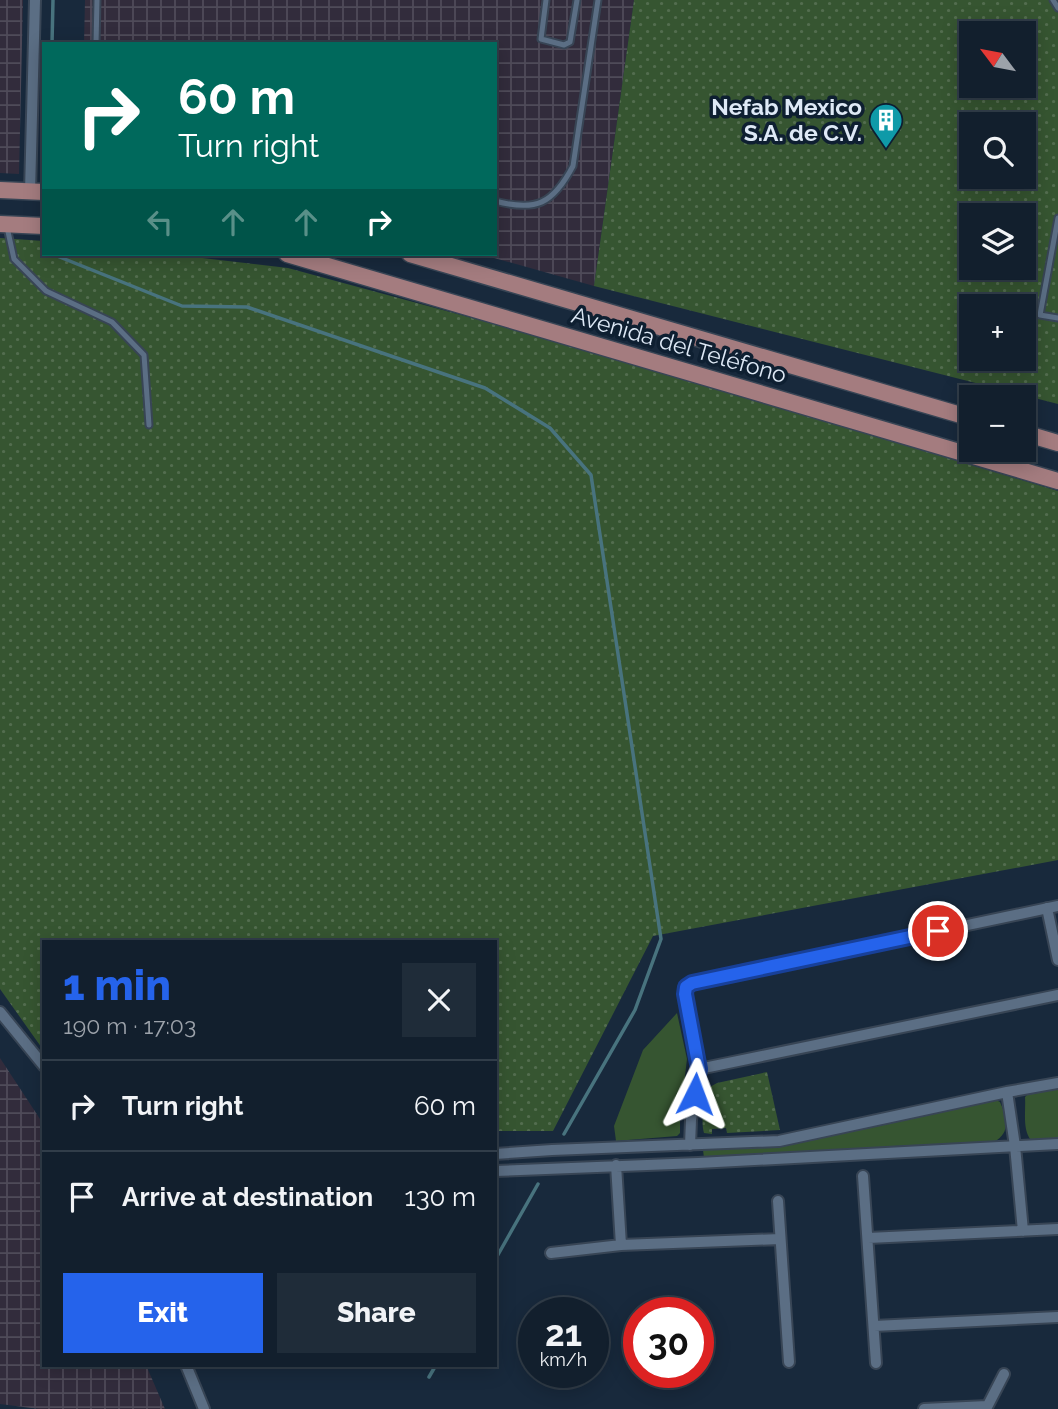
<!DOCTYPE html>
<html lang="en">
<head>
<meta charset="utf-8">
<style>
  :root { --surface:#121f2d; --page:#1f2c39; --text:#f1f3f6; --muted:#9ca2aa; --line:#313d49; --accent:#2563eb }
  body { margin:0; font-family:Raleway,sans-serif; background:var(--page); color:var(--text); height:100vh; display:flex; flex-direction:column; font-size:26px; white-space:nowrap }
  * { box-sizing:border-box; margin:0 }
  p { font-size:23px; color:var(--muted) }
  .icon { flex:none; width:38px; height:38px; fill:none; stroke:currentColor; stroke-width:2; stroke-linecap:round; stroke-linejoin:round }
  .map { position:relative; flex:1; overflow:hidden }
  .details { position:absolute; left:42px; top:940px; width:455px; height:427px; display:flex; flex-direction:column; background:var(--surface); border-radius:0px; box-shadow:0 4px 18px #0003,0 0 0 2px var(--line) }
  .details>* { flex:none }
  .hud { position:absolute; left:42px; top:42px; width:455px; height:214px; border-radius:0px; box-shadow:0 4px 18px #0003,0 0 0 2px var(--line); background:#00695c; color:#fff; overflow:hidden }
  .needle { width:46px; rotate:302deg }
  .tools { position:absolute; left:959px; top:21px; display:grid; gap:14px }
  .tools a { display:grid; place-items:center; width:77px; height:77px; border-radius:0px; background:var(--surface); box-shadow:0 4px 18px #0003,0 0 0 2px var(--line); font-size:35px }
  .speed { position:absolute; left:518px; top:1297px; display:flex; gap:14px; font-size:35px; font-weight:700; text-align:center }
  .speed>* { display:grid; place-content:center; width:91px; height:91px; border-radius:50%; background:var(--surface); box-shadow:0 4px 18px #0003,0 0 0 2px var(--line); line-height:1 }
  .speed small { font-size:18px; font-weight:400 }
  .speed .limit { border:10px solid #d22; background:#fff; color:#111 }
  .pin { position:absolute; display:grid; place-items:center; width:60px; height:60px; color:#fff; margin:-30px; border:4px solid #fff; border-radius:50%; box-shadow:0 2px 7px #0007 }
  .me { position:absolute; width:77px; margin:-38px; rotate:3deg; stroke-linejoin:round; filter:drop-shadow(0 0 5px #0008) }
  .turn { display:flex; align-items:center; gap:24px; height:147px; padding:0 21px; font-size:32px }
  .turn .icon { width:91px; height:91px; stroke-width:2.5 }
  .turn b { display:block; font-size:49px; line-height:60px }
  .lanes { display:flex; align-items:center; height:66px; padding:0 21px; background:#0003; justify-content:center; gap:35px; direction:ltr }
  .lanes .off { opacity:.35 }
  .round { display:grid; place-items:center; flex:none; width:74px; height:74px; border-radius:0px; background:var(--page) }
  .head { display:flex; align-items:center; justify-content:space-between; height:119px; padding:0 21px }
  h1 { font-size:42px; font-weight:800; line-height:52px; color:var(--accent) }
  .button { display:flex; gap:14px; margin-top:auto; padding:14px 21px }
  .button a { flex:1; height:80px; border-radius:0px; background:var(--accent); color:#fff; font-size:28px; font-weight:800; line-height:80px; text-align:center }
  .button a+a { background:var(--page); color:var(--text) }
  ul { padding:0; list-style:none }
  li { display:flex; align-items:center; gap:21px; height:91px; padding:0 21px; border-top:2px solid var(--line) }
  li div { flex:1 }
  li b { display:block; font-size:26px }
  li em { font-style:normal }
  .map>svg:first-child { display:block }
  .industrial { fill:url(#industrial-grid) }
  .grass { fill:url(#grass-dots); fill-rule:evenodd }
  .park { fill:#365531 }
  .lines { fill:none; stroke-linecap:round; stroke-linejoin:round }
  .stream { stroke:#48737e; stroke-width:3.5 }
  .service-casing { stroke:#384555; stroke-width:9 }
  .minor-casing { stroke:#384555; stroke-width:14 }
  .primary-casing { stroke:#384555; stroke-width:19 }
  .service { stroke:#5b6e84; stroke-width:5 }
  .minor { stroke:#5b6e84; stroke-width:10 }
  .primary { stroke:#a47c7f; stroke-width:16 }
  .route-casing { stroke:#184099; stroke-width:18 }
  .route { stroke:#2563eb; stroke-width:12 }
  .labels { text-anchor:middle; stroke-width:7; stroke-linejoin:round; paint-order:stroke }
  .poi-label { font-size:23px; font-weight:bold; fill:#dee9f6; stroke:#0e1f31; text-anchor:end }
  .street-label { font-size:23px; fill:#dee9f6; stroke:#0e1f31 }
</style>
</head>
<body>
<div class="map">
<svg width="1058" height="1409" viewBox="0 0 1058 1409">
  <defs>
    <pattern id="industrial-grid" width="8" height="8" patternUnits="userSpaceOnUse" patternTransform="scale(1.75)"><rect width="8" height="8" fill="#322c3c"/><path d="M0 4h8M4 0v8" fill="none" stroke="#4f4b59"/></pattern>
    <pattern id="grass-dots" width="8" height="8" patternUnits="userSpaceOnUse" patternTransform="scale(1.75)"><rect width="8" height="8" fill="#365531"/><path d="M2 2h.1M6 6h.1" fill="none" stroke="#536d4f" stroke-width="1.8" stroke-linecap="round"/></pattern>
  </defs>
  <rect width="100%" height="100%" fill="#18293c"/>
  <path class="industrial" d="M0,0H23L19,174L0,173Z
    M85,0H634L594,286L480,254H495V44H84Z
    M0,1058L40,1119L44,1128V1365H146L165,1409H39L0,1404Z"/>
  <path class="grass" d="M634,0H1058V404L594,286ZM971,33H1024V86H971ZM971,124H1024V177H971ZM971,215H1024V268H971ZM971,306H1024V359H971Z
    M0,238L44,241V254H168L288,268L612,356L1058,491V860L653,936L553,1131H495V942H44V1051L0,989Z
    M767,1072L780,1130L727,1133L726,1128L712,1129V1134L704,1133C700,1119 705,1103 708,1088L717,1083Z"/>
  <path class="park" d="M677,1013L687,1059L680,1118V1133L677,1136L616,1141L614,1126L643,1050Z
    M1058,1089V1140H1031C1022,1130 1026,1110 1025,1097L1030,1092Z
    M996,1100L1000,1102C1007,1117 1011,1133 994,1142L895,1146L853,1150L752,1154L704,1158L703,1150L770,1147Z"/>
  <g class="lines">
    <path class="stream" d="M52,44L53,0
      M52,254L182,306L247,307L485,388L550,428L591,475L661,939L635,1010L564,1134
      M495,1260L538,1184
      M429,1377L436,1365"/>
    <defs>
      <path id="service" d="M546,0L541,39L564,45L570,42L577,0
        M1053,0L1058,8
        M96,44L97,0
        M495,201C536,212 553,204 573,166L598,0
        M1058,218L1040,315L1058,318
        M7,227L14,259L46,291L112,322L144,355L149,425"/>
      <path id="minor" d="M30,192L35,0
        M1047,908L1058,960
        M0,1012L44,1066
        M699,1069L1058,995
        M1007,1092L1015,1146L1023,1231
        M690,1145L691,1120L699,1069L685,994L686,987L692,983L1058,906
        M495,1154L552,1150L779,1141L1007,1092L1058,1083
        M616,1165L621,1245
        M495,1171L698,1163L1058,1144
        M863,1176L876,1363
        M778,1201L789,1362
        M868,1238L1058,1229
        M551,1253L621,1245L780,1239
        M874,1326L1058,1317
        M186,1365L204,1409
        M924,1409L987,1406
        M986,1409L1004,1374"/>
      <path id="primary" d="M0,190L44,192
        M0,224L44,226
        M287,254L1058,481
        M410,254L971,418
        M1024,433L1058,443"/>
    </defs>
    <use href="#service" class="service-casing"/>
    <use href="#minor" class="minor-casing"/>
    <use href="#primary" class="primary-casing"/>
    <use href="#service" class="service"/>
    <use href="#minor" class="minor"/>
    <use href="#primary" class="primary"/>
  </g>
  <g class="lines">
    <defs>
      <path id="route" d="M695,1094L699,1069L685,994L686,987L692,983L938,931"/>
    </defs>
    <use href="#route" class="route-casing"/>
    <use href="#route" class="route"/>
  </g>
  <defs>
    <symbol id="building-pin" viewBox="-11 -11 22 30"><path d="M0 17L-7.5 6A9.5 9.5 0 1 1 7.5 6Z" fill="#0f9aa8" stroke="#0e1f31"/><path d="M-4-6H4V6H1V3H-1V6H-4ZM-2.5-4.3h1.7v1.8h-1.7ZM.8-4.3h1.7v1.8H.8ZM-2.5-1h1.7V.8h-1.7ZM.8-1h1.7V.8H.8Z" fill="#fff"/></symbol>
  </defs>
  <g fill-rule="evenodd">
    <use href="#building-pin" x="867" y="101" width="38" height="52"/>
  </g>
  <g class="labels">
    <g class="poi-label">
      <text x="862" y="115">Nefab Mexico<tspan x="862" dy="26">S.A. de C.V.</tspan></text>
    </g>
    <g class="street-label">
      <text transform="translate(679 345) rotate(16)" y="8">Avenida del Teléfono</text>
    </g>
  </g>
</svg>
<div class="tools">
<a><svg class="needle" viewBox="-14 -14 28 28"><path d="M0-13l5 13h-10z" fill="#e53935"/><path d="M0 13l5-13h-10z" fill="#9ca2aa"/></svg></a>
<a><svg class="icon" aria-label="search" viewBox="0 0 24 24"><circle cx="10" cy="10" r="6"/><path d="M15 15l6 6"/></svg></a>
<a><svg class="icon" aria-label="layers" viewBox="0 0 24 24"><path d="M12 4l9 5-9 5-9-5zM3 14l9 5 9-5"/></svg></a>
<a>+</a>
<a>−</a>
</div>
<div class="speed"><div>21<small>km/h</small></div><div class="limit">30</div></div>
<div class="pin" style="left:938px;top:931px;background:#d93025"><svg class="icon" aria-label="arrive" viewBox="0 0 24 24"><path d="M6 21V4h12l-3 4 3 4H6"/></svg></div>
<svg class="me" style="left:695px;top:1094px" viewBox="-20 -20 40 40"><path d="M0-17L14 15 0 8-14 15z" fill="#2563eb" stroke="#fff" stroke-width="4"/></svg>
<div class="hud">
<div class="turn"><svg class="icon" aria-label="right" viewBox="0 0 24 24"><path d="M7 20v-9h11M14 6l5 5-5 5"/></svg><div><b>60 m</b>Turn right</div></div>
<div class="lanes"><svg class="icon off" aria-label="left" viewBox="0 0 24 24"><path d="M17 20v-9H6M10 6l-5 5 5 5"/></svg><svg class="icon off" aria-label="ahead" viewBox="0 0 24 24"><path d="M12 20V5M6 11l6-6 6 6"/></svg><svg class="icon off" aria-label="ahead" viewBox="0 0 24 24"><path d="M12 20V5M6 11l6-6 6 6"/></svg><svg class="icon" aria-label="right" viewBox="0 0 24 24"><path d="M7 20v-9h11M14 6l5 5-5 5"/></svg></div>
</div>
<section class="details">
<div class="head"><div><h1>1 min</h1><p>190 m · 17:03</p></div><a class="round"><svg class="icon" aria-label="close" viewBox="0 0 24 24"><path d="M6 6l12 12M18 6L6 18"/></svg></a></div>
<ul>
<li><svg class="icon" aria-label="right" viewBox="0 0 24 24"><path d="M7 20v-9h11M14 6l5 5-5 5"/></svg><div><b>Turn right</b></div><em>60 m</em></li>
<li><svg class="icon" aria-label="arrive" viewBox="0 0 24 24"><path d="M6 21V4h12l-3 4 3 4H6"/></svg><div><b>Arrive at destination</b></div><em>130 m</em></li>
</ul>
<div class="button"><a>Exit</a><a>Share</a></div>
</section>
</div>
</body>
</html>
